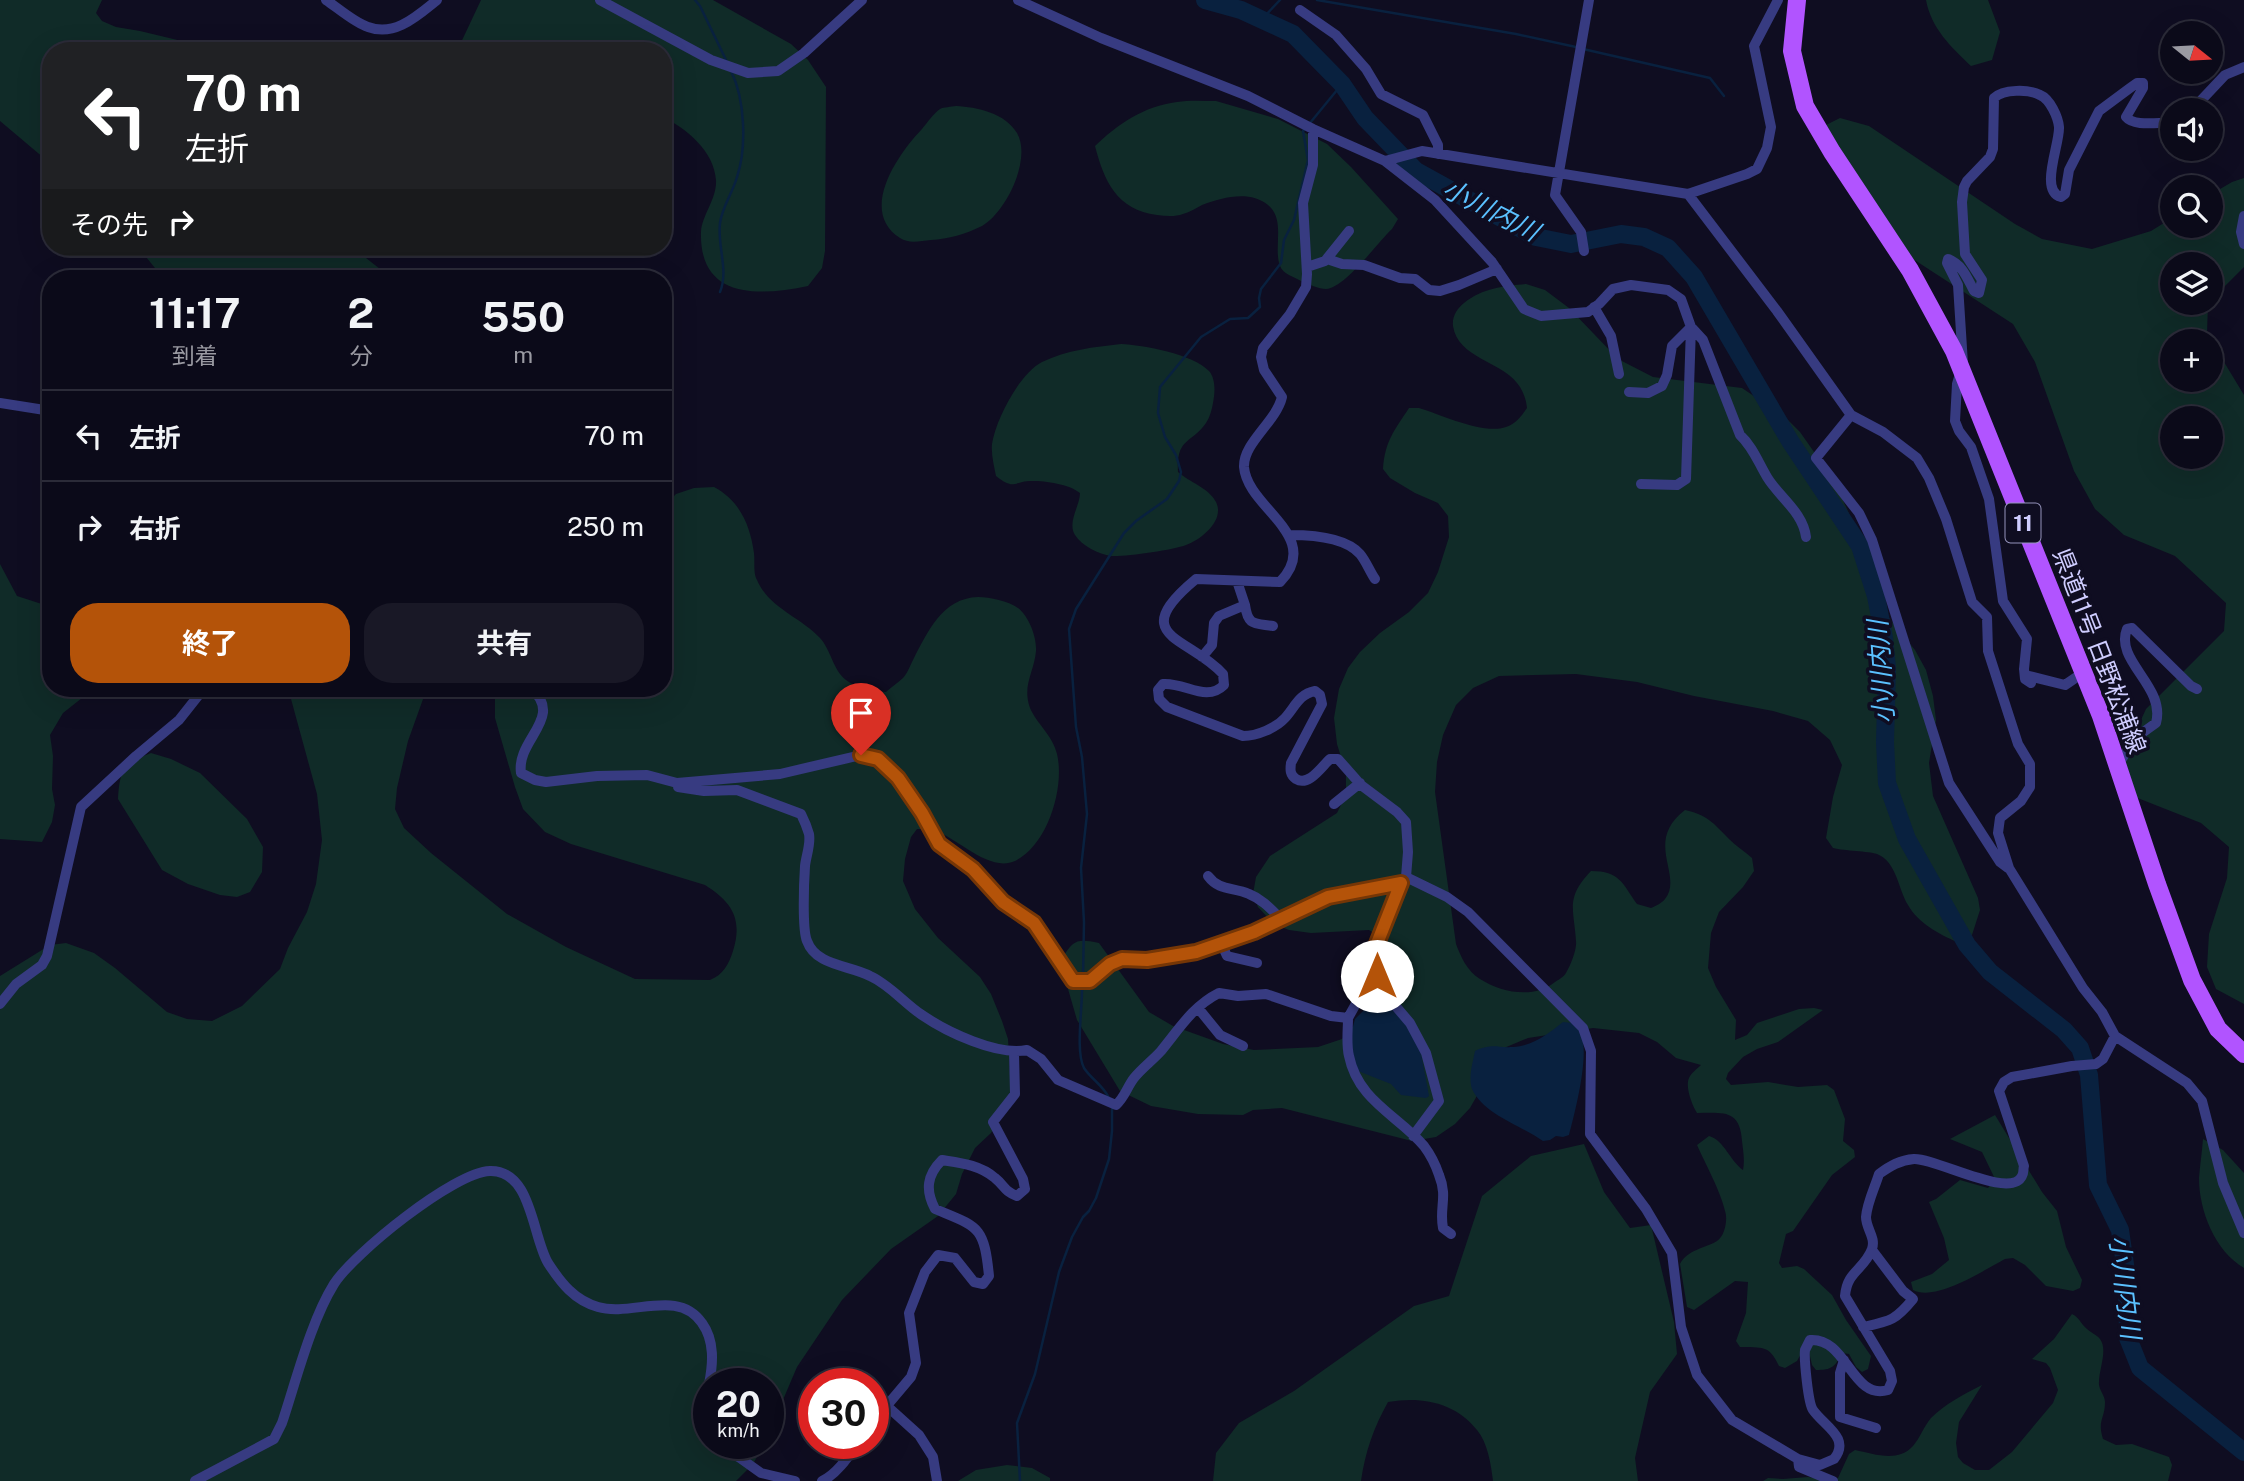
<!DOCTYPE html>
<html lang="ja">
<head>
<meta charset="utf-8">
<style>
  :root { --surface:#0b0a19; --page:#191826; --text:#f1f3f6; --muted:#9a9aa2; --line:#2b2b38; --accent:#b45309 }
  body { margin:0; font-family:"Public Sans","Noto Sans JP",sans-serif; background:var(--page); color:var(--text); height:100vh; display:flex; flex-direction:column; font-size:26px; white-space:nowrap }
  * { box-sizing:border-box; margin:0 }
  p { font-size:23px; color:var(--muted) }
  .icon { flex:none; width:38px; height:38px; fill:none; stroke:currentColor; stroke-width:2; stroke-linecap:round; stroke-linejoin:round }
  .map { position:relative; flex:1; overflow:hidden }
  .drawer { position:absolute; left:42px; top:270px; width:630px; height:427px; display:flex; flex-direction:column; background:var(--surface); border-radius:28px; box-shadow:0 7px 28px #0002,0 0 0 2px var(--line) }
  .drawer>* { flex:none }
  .guide { position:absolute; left:42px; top:42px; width:630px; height:214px; border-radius:28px; box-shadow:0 7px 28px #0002,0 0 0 2px var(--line); background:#202124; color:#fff; overflow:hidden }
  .needle { width:46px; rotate:108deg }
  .controls { position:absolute; left:2160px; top:21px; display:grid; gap:14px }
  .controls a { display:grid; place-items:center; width:63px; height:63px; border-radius:50%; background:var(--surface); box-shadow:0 7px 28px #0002,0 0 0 2px var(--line); font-size:35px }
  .speed { position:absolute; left:693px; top:1368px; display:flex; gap:14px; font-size:35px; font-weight:700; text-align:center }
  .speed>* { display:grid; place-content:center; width:91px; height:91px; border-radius:50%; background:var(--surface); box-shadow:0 7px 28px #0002,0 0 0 2px var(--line); line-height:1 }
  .speed small { font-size:18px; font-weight:400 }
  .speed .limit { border:10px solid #d22; background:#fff; color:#111 }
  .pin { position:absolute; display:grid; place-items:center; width:60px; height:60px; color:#fff; margin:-72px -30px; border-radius:50% 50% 50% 0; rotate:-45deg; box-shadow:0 0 7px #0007 }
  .pin .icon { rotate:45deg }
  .me { position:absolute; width:77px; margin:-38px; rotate:0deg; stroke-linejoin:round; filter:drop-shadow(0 0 5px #0008) }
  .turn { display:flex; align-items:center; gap:24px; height:147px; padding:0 28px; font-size:32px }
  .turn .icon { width:91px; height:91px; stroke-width:2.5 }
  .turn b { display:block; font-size:49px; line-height:60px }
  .then { display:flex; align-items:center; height:66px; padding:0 28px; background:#0003; gap:14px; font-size:26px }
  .eta { display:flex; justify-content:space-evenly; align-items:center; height:119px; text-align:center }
  .eta b { font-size:42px; font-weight:700; line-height:49px }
  .button { display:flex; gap:14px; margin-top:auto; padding:14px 28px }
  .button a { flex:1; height:80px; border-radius:28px; background:var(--accent); color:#fff; font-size:28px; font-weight:700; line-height:80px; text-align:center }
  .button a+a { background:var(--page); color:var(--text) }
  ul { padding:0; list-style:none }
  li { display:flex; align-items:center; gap:21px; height:91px; padding:0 28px; border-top:2px solid var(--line) }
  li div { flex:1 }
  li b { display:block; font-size:26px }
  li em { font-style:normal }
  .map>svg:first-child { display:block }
  .green { fill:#102b28; fill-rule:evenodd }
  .water { fill:#09213f }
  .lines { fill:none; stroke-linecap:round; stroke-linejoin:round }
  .stream { stroke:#09213f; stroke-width:2.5 }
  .river { stroke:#09213f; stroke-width:18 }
  .minor { stroke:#373b81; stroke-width:10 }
  .primary { stroke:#b154ff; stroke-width:18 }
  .route-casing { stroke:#753606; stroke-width:18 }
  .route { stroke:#b45309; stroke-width:12 }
  .labels { text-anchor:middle; stroke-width:7; stroke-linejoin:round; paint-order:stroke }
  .shield { fill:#0f0d21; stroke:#9593bc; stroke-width:2 }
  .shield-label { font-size:23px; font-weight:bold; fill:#cfcdff }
  .street-label { font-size:24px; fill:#cfcdff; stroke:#0f0d21 }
  .water-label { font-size:26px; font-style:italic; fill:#5bc1ff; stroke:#0f0d21 }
</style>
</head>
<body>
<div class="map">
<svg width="2244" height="1481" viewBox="0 0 2244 1481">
  <rect width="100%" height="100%" fill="#0f0d21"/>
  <path class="green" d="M0,0H102L96,13L102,21L116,27L140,31L223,51H51V164L0,121Z
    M481,0H713L791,44L808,60L826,87L825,251L822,268L808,286C760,296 699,300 701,232C702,215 717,199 716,180C714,151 687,129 663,117V51H457Z
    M1926,0H1988L2000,32L1992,60L1971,66C1951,47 1931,28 1926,0Z
    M1216,101L1278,119L1327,144L1351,167L1398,219L1392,229C1377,243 1345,288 1326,289C1319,289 1308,284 1301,281C1294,277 1283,274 1280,266C1273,247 1286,220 1268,205C1250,190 1223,197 1202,205C1196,208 1190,212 1183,214C1175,217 1166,216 1157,215C1117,210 1104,181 1095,146C1118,124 1144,106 1177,102C1189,100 1203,101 1216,101Z
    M956,106C977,107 1005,113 1017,133C1032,159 1006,212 982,226C966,234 948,239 931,240C920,241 909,244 900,238C858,211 898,154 922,129C927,123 934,113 940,109C944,107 951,107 956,106Z
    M1840,118L1869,126L2015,224L2042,239L2092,249L2151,231L2172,218V226H2210V195L2232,182L2244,178V267L2210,301V264H2172V303H2208L2207,334L2244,395V1004L2216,989L2207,967L2209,934L2227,878L2229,847L2201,823L2130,795L2123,759L2146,709L2224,631L2226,603L2175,556L2124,535L2095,509L2074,471L2035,362L2013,324L1893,246L1826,125ZM2172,341H2210V380H2172ZM2172,418H2210V457H2172Z
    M138,247H352L380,269L387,278H163Z
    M1526,284L1545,290L1569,308L1618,359L1653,377L1742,388L1785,417L1800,432L1833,479L1854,524L1859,566L1872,597L1915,650L1926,670L1933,696L1936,720L1929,763L1933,796L1978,898L1980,910L1972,935L1957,942C1939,934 1918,923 1908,905C1898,889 1897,862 1877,854C1868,851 1845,851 1833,848L1826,838L1833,797L1842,765L1830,740L1808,721L1773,711L1694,696L1637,682L1576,674L1499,676L1473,688L1456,705L1443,735L1437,762L1435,792L1456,944C1461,957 1467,971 1480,979C1502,993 1534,999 1555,982C1560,979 1565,976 1567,971C1571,964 1577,949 1576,941C1574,909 1565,898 1591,871C1620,871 1622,883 1637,904L1651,908C1656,906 1662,903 1665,899C1684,875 1643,842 1685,810C1708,815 1713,823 1729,839C1736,846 1744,851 1752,858L1754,871L1743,887L1719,912L1711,933L1708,968L1716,987L1736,1020L1735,1040L1747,1035L1757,1023L1799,1009L1814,1008L1823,1010L1778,1042L1757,1049L1743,1057L1728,1073L1726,1079L1731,1085L1768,1082L1798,1087L1827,1085L1834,1090L1845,1119L1843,1141L1854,1150L1855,1157L1832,1175L1793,1231L1786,1234L1779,1263L1782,1268L1797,1266L1804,1269L1832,1295L1846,1320L1871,1356L1868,1369L1862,1372L1856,1367L1849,1354L1842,1353C1835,1367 1832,1370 1816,1370L1812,1365L1807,1343L1797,1361L1785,1368L1779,1366C1769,1344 1762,1348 1740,1347L1736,1341L1746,1313L1748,1282L1735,1281L1694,1310L1687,1307L1680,1264C1688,1249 1704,1249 1717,1241C1725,1236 1728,1219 1725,1211C1721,1192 1705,1163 1697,1145L1709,1136C1724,1140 1730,1161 1743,1170C1745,1160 1743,1150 1742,1141C1740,1109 1723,1113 1697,1113C1692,1105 1685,1087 1689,1078C1691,1073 1697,1069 1701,1065L1676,1058L1657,1042L1639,1033L1593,1028L1528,1038L1504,1048L1470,1108L1455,1124L1436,1137L1412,1141L1282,1108L1253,1110L1243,1115L1198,1114L1151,1106L1120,1091L1077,1020L1066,982L1063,957C1074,939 1078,939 1099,943L1149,1012L1173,1026L1223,1044L1254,1050L1318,1047L1342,1039L1367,1011L1382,988L1391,956L1384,940L1369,930L1311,933L1289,930L1274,924L1258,907L1253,894L1256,877L1270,856L1337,813L1346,795V773L1337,744L1334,718L1339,689L1348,668L1360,652L1380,633L1409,612L1428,593L1438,572L1449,537L1448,516L1438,503L1415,493L1390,478L1383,469C1385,441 1394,431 1409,408H1419C1442,415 1484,435 1506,427C1516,424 1522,415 1527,408C1526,399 1523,390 1517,383C1500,361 1458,358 1453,326C1452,316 1457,309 1464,303C1483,288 1503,286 1526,284Z
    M1121,344C1143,345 1193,354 1209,371C1216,379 1215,393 1213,403C1212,409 1210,417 1206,423C1191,444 1176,438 1178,472C1189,482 1209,488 1216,502C1225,520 1202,539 1186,545C1173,550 1125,557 1111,556C1099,554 1082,546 1075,535C1067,522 1080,506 1080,493C1069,484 1046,481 1032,481C1013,481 1015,491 996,476C994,466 991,454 992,444C996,419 1020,373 1042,362C1067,350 1094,347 1121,344Z
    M714,487C740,501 750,525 754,553C755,562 753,573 757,580C769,608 801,617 820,638C831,650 833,670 846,680C859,690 869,691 886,692C891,687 898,683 903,678C907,674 910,666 913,660C927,633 942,598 978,597C990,597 1008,601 1018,608C1029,616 1037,638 1036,651C1034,673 1022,685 1030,708C1037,724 1053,736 1057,754C1065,787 1048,845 1015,861C989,873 957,837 933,830C928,828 922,829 917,829L911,837L905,859L903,881L915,909L938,938L980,977L991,994L1002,1021L1008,1039L1011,1090L1005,1109L991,1133L975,1148L962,1174L956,1194L938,1216L891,1249L842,1300L797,1367L768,1435V1384H709V1444H764L753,1464L736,1481H0V976L50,945L66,943L94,953L115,968L167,1012L187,1019L212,1021L242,1006L280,969L288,948L307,912L316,884L322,840L317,794L288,688H427L408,741L397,788L395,809L404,828L431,853L507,914L566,947L635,979L710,980C723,975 729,964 733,951C743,919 732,902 705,885L571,844L545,832L523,809L515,787L495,718V697L498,688H616C632,693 647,688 663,688V508L676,494L694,488Z
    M0,564L17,596L51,607V688H107L82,698L63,713L50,735L53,756L52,789L55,805L52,822L42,842L0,839Z
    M151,753L171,759L200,773L247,819L263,847L262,872L250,892L237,897L220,895L188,884L162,870L118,799C120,769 123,764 151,753Z
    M1995,1115L2042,1192L2057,1211L2066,1247L2082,1280L2080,1288L2073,1291L2046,1286L2025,1265L2013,1258L2005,1259C1984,1270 1936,1302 1913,1290L1911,1282L1932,1274L1949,1260L1944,1238L1929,1202L1936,1199L1960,1180L1988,1188L1995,1179L1982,1152L1950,1139Z
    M2203,1139L2223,1150L2244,1173V1268C2215,1251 2199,1211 2199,1178C2200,1165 2202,1152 2203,1139Z
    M1584,1144L1604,1192L1630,1228L1651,1225L1674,1322L1677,1354L1650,1392L1635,1458L1638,1481H1493C1491,1465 1488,1443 1477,1430C1455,1402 1421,1396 1388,1402C1374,1427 1365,1452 1361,1481H1213L1216,1453L1239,1423L1294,1391L1414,1306L1449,1296L1482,1196L1531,1156Z
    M2072,1314C2080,1318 2080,1323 2087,1329C2091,1333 2096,1334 2100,1339C2108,1350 2099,1369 2099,1382C2098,1389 2105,1395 2105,1402C2105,1419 2097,1420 2103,1439L2116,1445L2132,1444L2169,1457L2172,1465L2168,1481H1763L1768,1478L1783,1479L1808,1477L1822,1479L1838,1478L1849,1454L1855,1450C1874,1454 1898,1463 1913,1446C1920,1438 1924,1426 1931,1418C1945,1404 1964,1394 1982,1385L1959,1422L1956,1443L1958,1457L1963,1463L1975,1470H1989L2012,1452L2053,1403L2058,1390L2050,1368L2046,1363L2032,1359L2054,1339Z
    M1007,1465L1032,1468L1050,1478V1481H958L976,1470Z"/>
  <path class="water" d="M1385,1000L1398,1013L1420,1048L1429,1096L1426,1098L1401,1095L1391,1084L1358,1071L1349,1041L1355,1019L1369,1005Z
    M1563,1022L1572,1023C1575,1025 1578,1028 1580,1031C1591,1051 1575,1112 1569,1135L1563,1137L1556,1136L1550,1140L1543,1141C1522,1126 1483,1114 1472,1089C1468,1077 1473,1062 1475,1051C1493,1043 1496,1048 1513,1047C1533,1046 1548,1034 1563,1022Z"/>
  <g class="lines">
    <path class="stream" d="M695,0L700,6L727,62
      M1317,0L1516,34L1576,47
      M1262,19L1280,0
      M1583,49L1710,78L1724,96
      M1310,123L1342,84
      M720,292C729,270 717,246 720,223C722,207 733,192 737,177C747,147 745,99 731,71
      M1083,978L1084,922L1081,868L1087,814L1082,757L1076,727L1069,629L1076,609L1124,533L1136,521L1167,499L1179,481L1181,472L1176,455L1165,437L1158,413L1160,387L1201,337L1230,319L1248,318L1260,307L1259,298L1261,289L1281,263L1284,240L1294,220L1308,160L1303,131L1305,128
      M1082,985C1083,1005 1075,1051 1084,1068C1091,1079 1103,1085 1109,1098
      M1020,1481L1017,1423L1035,1374L1059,1272L1072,1237L1083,1217L1089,1211L1096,1198L1109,1159L1112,1131V1107"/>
    <path class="river" d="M1205,0L1241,10L1293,34L1342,84L1365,118L1416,171L1536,237L1571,244L1621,234L1644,237L1668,248L1694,277L1790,441L1860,546L1876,596L1884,638L1887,668L1885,742L1887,783L1907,839L1967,945L1990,972L2064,1030L2080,1048L2089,1075L2098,1185L2120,1230L2127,1278L2128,1338L2140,1368L2244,1452"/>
    <path class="minor" d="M326,0C338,8 355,23 368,27C395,37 417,16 437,0
      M600,0L711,60L748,73L778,71L804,53L862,0
      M1018,0L1101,38L1248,96L1313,129L1385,161L1435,200L1492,262L1524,309L1541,316L1588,312L1599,304L1613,289L1631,285L1668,290L1681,299L1691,327L1686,479L1677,485L1641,484
      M1300,10L1336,35L1366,69L1381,94L1423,115L1438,145V154
      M2192,110L2225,75L2244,67
      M1313,129V165L1303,203L1307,274L1306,287L1290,314L1263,348L1261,357L1264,370L1282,397C1276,422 1243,443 1244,467C1247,508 1324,536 1280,582L1196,579C1125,638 1189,636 1223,674L1224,685C1206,703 1185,682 1163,684L1158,690L1159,699L1167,707L1243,736C1257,736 1276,728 1285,718C1295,707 1299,694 1315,691L1320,695L1322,704L1291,763C1290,770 1290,775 1296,779C1309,787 1322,766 1330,759H1338L1361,785L1397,812L1406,822L1408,852L1406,877L1384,923L1373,961L1377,976L1387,996L1410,1023L1426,1053L1439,1101L1413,1136
      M1385,161L1422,151L1688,194L1747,174L1757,169L1767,148L1771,127L1754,46L1778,0
      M1688,194L1777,311L1851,415L1883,432L1917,458L1929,478L1946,519L1972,602L1987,617L1988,651L2018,744L2030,764V787L2021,801L2000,818L1998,833L2009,868L2083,988L2102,1012L2115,1036L2187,1083L2202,1101L2223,1183L2244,1233
      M2244,216L2241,232L2244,244
      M1584,251L1581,232L1555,195L1589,0
      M1327,259L1342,264L1364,265L1400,278L1415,279L1429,290L1440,291L1459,285L1497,269
      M1307,267L1325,261L1349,231
      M1594,307L1611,336L1619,374
      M1629,392L1648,393L1662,386L1667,375L1672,346L1691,327L1703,340L1740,435C1753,447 1758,462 1767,477C1779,497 1803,512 1806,537
      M0,403L51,411
      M1851,415L1816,458L1859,513L1872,540L1949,783L2000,862L2008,868
      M1290,535C1311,535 1345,537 1360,554C1366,561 1370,572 1375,579
      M1245,605C1248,626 1254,623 1273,626
      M1202,657L1212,645L1214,623L1219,616L1245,605L1237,581
      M2025,675L2065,685L2084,672
      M2031,683L2025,679L2024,669L2027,639L2003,601L1989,499L1971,447L1959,431L1955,421L1957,384L1963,364L1958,285L1947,263L1948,259C1963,265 1967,278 1974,291L1979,293L1982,280L1965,254L1962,202L1964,187L1967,181L1990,157L1993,149L1994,98C2003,89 2029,89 2040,95C2050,99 2058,117 2059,127C2060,144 2039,191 2061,197L2065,194L2069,170L2099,111L2130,88L2137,83H2143V88L2126,117C2134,127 2159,122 2172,123
      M531,688C565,718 516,739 521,773L535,780L546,782L597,776L647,775L677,783L780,774L861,755L878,759L898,778L922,813L939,844L973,869L1003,902L1034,923L1073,981H1090L1110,964L1122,959L1147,960L1196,952L1254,932L1328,897L1401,883
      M2118,765L2135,738L2156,723C2166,686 2114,661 2127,629L2132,628L2191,686L2197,689
      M678,787L704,791L737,790L801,814C804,820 807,827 809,834C811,844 806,856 805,866C804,881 802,929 807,941C816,966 849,965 870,976C890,985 904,1003 922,1015C947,1032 997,1056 1027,1050L1041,1059L1058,1080L1116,1105C1125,1097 1127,1087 1134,1078C1142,1068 1153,1060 1161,1051C1179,1029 1193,1006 1219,993L1238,996L1266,994L1331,1016L1348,1018L1362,993L1377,976
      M1334,804L1360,783
      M1208,876C1219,891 1233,887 1249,894C1262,899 1271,909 1281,919
      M1406,877L1447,897L1468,912L1583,1028L1591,1051L1590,1134L1646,1209L1672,1253L1681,1327L1697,1375L1732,1420L1798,1459L1820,1465L1834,1459C1851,1438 1824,1426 1813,1410C1808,1403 1804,1359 1805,1350C1806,1348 1809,1342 1810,1340C1847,1337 1852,1401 1888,1390L1892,1381L1890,1371L1845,1296C1847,1271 1864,1270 1872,1249C1876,1237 1866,1229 1866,1217C1867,1203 1875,1187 1879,1174C1890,1166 1900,1160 1914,1159C1936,1158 2011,1200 2022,1176C2024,1173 2023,1169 2024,1166L1999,1091L2004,1082L2012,1077L2072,1066L2096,1064L2103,1059L2115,1036
      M1221,943L1227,956L1257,963
      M0,1004L16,984L42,965L47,956L81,807L136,756L179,720L198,696L200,688
      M1198,1008L1220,1035L1243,1046
      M1348,1018C1348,1030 1346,1044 1349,1056C1358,1101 1399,1116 1424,1146C1430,1154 1436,1166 1439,1175C1448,1197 1439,1208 1443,1228L1451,1234
      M1863,1327C1890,1321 1895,1321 1913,1299L1903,1291L1872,1250
      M1844,1360L1840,1373V1417L1876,1428
      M709,1385L702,1430L709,1440
      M888,1407L919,1435L933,1457L937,1481
      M873,1422L911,1377L916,1363L909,1313L925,1272L938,1255L955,1258L974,1282L983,1284L989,1276C984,1225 978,1227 935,1209C925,1190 927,1175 942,1160C961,1163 980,1165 995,1178C1005,1186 1004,1191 1017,1196L1025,1189L1023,1179L993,1122L1015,1094L1014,1053
      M715,1444L740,1458L761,1473L795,1481
      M1798,1459L1799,1467L1833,1481
      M195,1481L274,1439L282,1423C296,1381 311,1321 334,1284C353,1254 454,1172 490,1171C532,1170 532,1236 548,1263C561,1283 574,1300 598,1307C632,1317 678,1288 702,1323C715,1341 713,1364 709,1384
      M822,1481C837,1474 848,1457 857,1444"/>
    <path class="primary" d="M1797,0L1792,51L1805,106L1832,152L1910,270L1954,351L2101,716L2157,884L2192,980L2218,1029L2244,1054"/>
  </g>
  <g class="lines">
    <defs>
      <path id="route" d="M861,755L878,759L898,778L922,813L939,844L973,869L1003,902L1034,923L1073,981H1090L1110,964L1122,959L1147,960L1196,952L1254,932L1328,897L1401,883L1376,946L1373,961L1377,976"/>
    </defs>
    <use href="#route" class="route-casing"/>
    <use href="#route" class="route"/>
  </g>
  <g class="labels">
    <rect class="shield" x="2005.5" y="503.5" width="35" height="39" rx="5"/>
    <g class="shield-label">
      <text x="2023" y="531">11</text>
    </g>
    <g class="street-label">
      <text transform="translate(2099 651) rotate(69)" y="8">県道11号 日野松浦線</text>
    </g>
    <g class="water-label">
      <text transform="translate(1491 210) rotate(27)" y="9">小川内川</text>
      <text transform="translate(1881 672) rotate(-94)" y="9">小川内川</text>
      <text transform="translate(2125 1287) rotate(83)" y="9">小川内川</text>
    </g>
  </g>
</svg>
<div class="controls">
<a><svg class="needle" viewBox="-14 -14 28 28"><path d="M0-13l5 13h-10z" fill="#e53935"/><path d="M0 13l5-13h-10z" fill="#9a9aa2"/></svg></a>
<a><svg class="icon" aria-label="sound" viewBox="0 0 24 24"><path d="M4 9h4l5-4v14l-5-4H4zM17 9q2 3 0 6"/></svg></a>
<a><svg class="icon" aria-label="search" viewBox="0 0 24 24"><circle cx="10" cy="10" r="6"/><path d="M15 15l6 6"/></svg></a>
<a><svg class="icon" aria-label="layers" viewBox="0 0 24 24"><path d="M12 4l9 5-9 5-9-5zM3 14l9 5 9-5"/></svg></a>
<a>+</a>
<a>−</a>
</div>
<div class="speed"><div>20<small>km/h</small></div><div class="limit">30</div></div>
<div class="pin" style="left:861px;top:755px;background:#d93025"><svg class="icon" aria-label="arrive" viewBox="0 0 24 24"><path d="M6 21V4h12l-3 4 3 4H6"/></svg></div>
<svg class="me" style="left:1377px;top:976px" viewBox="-20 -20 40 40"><circle r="19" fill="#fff"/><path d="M0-13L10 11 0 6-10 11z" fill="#b45309"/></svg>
<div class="guide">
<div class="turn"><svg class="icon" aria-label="left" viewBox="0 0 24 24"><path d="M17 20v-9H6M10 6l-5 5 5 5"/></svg><div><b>70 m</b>左折</div></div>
<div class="then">その先<svg class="icon" aria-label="right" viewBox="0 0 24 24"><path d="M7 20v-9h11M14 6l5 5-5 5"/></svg></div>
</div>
<section class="drawer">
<div class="eta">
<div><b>11:17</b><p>到着</p></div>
<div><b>2</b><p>分</p></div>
<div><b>550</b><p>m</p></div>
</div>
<ul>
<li><svg class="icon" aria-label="left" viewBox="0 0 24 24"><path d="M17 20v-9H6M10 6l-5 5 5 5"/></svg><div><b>左折</b></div><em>70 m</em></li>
<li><svg class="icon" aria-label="right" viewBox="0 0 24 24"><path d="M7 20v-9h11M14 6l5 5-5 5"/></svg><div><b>右折</b></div><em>250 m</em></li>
</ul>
<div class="button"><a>終了</a><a>共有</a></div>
</section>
</div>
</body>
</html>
